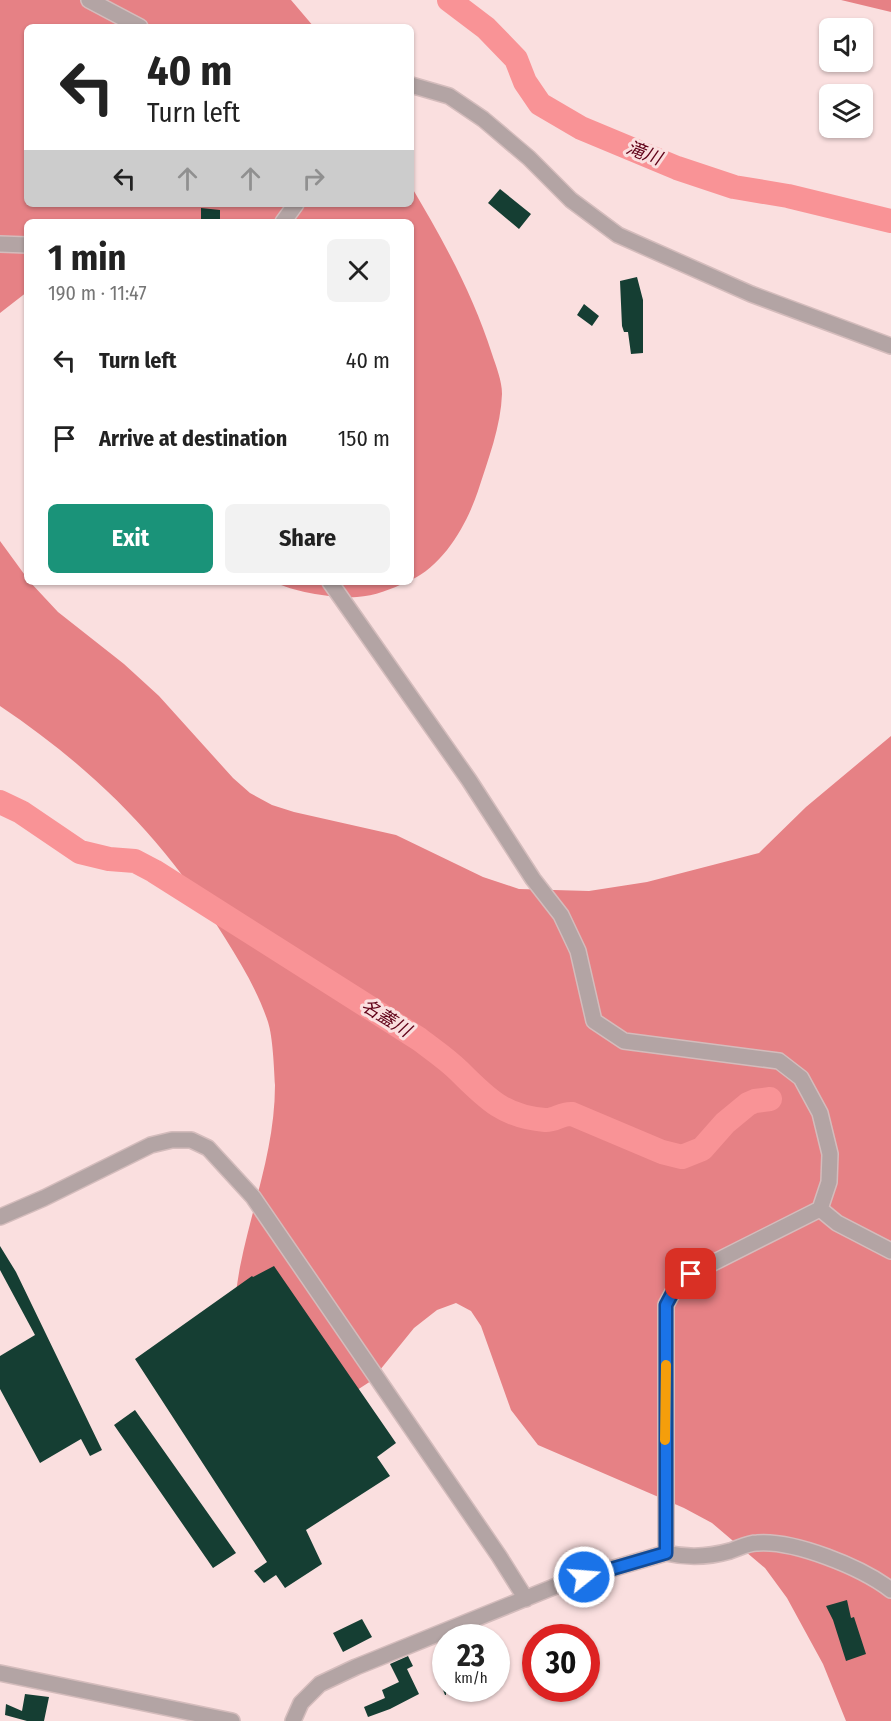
<!DOCTYPE html>
<html lang="en">
<head>
<meta charset="utf-8">
<style>
  :root { --surface:#fff; --page:#f2f2f2; --text:#222; --muted:#767676; --accent:#1a9379 }
  body { margin:0; font-family:"Fira Sans Condensed","Noto Sans JP",sans-serif; background:var(--page); color:var(--text); height:100vh; display:flex; flex-direction:column; font-size:22px; white-space:nowrap }
  * { box-sizing:border-box; margin:0 }
  p { font-size:20px; color:var(--muted) }
  .icon { flex:none; width:33px; height:33px; fill:none; stroke:currentColor; stroke-width:2; stroke-linecap:round; stroke-linejoin:round }
  .map { position:relative; flex:1; overflow:hidden }
  .drawer { position:absolute; left:24px; top:219px; width:390px; height:366px; display:flex; flex-direction:column; background:var(--surface); border-radius:9px; box-shadow:0 2px 4px #0004 }
  .drawer>* { flex:none }
  .banner { position:absolute; left:24px; top:24px; width:390px; height:183px; border-radius:9px; box-shadow:0 2px 4px #0004; background:#fff; color:var(--text); overflow:hidden }
  .tools { position:absolute; left:819px; top:18px; display:grid; gap:12px }
  .tools a { display:grid; place-items:center; width:54px; height:54px; border-radius:9px; background:var(--surface); box-shadow:0 2px 4px #0004; font-size:30px }
  .speed { position:absolute; left:432px; top:1624px; display:flex; gap:12px; font-size:30px; font-weight:700; text-align:center }
  .speed>* { display:grid; place-content:center; width:78px; height:78px; border-radius:50%; background:var(--surface); box-shadow:0 2px 4px #0004; line-height:1 }
  .speed small { font-size:15px; font-weight:400 }
  .speed .limit { border:9px solid #d22; background:#fff; color:#111 }
  .pin { position:absolute; display:grid; place-items:center; width:51px; height:51px; color:#fff; margin:-26px; border-radius:12px; box-shadow:0 3px 9px #0006 }
  .me { position:absolute; width:66px; margin:-33px; rotate:73deg; stroke-linejoin:round; filter:drop-shadow(0 0 4px #0008) }
  .turn { display:flex; align-items:center; gap:21px; height:126px; padding:0 24px; font-size:27px }
  .turn .icon { width:78px; height:78px; stroke-width:2.5 }
  .turn b { display:block; font-size:42px; line-height:51px }
  .lanes { display:flex; align-items:center; height:57px; padding:0 24px; background:#0003; justify-content:center; gap:30px; direction:ltr }
  .lanes .off { opacity:.35 }
  .round { display:grid; place-items:center; flex:none; width:63px; height:63px; border-radius:9px; background:var(--page) }
  .summary { display:flex; align-items:center; justify-content:space-between; height:102px; padding:0 24px }
  h1 { font-size:36px; font-weight:700; line-height:45px }
  .action { display:flex; gap:12px; margin-top:auto; padding:12px 24px }
  .action a { flex:1; height:69px; border-radius:9px; background:var(--accent); color:#fff; font-size:24px; font-weight:700; line-height:69px; text-align:center }
  .action a+a { background:var(--page); color:var(--text) }
  ul { padding:0; list-style:none }
  li { display:flex; align-items:center; gap:18px; height:78px; padding:0 24px }
  li div { flex:1 }
  li b { display:block; font-size:22px }
  li em { font-style:normal }
  .map>svg:first-child { display:block }
  .forest { fill:#e68185 }
  .lines { fill:none; stroke-linecap:round; stroke-linejoin:round }
  .river { stroke:#f99396; stroke-width:24 }
  .building { fill:#153e33 }
  .minor-casing { stroke:#d4bcbc; stroke-width:18 }
  .minor { stroke:#b3a4a4; stroke-width:15 }
  .route-casing { stroke:#114b97; stroke-width:15 }
  .route { stroke:#1a73e8; stroke-width:10 }
  .slow { stroke:#f59e0b; stroke-width:10 }
  .labels { text-anchor:middle; stroke-width:6; stroke-linejoin:round; paint-order:stroke }
  .water-label { font-size:18px; font-style:italic; fill:#600117; stroke:#fadfdf }
</style>
</head>
<body>
<div class="map">
<svg width="891" height="1721" viewBox="0 0 891 1721">
  <rect width="100%" height="100%" fill="#fadfdf"/>
  <path class="forest" d="M0,0H291L314,27H27V204H411V186C443,240 473,294 492,354C496,366 502,381 502,394C501,426 488,460 478,491C467,524 444,565 411,580V222H27V292L0,313Z
    M841,0H891V12Z
    M0,541L27,578V582H30L58,612L124,664L159,696L233,778L250,793L272,805L294,812L396,835L483,877L519,889L589,891L647,882L759,853L806,807L891,736V1721H846L823,1664L787,1598L765,1568L712,1523L684,1508L538,1445L511,1410L481,1326L471,1311L456,1303L437,1310L414,1328L371,1381L351,1394L233,1316C235,1300 237,1283 240,1267C252,1206 275,1149 275,1085C274,1068 273,1038 268,1022C258,992 242,965 225,938C165,840 95,770 0,706Z
    M275,582H407C391,589 375,596 357,597C337,599 293,592 275,582Z"/>
  <g class="lines">
    <path class="river" d="M449,0L486,28L516,59L525,82L540,104L581,128L677,168L734,187L788,196L891,221
      M0,802L21,812L80,852L109,859L135,861L154,871L419,1039C432,1049 447,1059 459,1071C486,1098 504,1117 545,1120C554,1121 562,1113 572,1114L662,1152L682,1157L702,1149L725,1123L748,1104L755,1101L770,1099"/>
  </g>
  <path class="building" d="M500,189L531,214L519,229L488,203Z
    M201,208L220,210V222H201Z
    M637,277L643,300V353L631,354L628,332H624L622,326L620,281Z
    M584,304L599,316L592,326L577,315Z
    M0,1246L16,1272L102,1450L90,1456L81,1439L40,1463L0,1389V1356L35,1335L0,1270Z
    M274,1266L396,1443L377,1457L390,1476L306,1530L322,1564L285,1588L276,1575L264,1583L254,1571L267,1562L135,1359L252,1276L253,1277Z
    M135,1410L236,1553L213,1568L114,1425Z
    M847,1600L851,1618L854,1617L866,1654L846,1661L833,1620L826,1606Z
    M362,1619L372,1637L343,1652L333,1633Z
    M408,1656L413,1666L407,1669L419,1694L390,1709L368,1717L364,1707L385,1698L382,1690L399,1682L390,1664Z
    M446,1660V1695H445L433,1665Z
    M25,1694L49,1697L44,1721H27L5,1715L6,1704L22,1711Z"/>
  <g class="lines">
    <defs>
      <path id="minor" d="M89,0L140,27
        M411,85L449,96L483,119L529,158L571,200L618,235L751,294L891,346
        M283,222L296,204
        M0,244L27,245
        M330,582L469,780L533,879L561,915L578,951L594,1021L624,1041L779,1061L801,1078L820,1113L830,1154L829,1182L820,1209L691,1274L674,1290L666,1305V1553
        M820,1209L837,1223L891,1251
        M0,1217L44,1198L151,1145L172,1140H191L208,1148L253,1197L499,1556L526,1599
        M0,1673L232,1721
        M293,1721L301,1703L320,1684L356,1667L566,1582L666,1553C688,1558 709,1557 730,1551C739,1548 748,1543 757,1543C794,1540 861,1567 891,1590"/>
    </defs>
    <use href="#minor" class="minor-casing"/>
    <use href="#minor" class="minor"/>
  </g>
  <g class="lines">
    <defs>
      <path id="route" d="M584,1577L666,1553V1305L674,1290L691,1274"/>
    </defs>
    <use href="#route" class="route-casing"/>
    <use href="#route" class="route"/>
    <path class="slow" d="M665,1440L666,1365"/>
  </g>
  <g class="labels">
    <g class="water-label">
      <text transform="translate(644 153) rotate(21)" y="6">滝川</text>
      <text transform="translate(386 1018) rotate(32)" y="6">名蓋川</text>
    </g>
  </g>
</svg>
<div class="tools">
<a><svg class="icon" aria-label="sound" viewBox="0 0 24 24"><path d="M4 9h4l5-4v14l-5-4H4zM17 9q2 3 0 6"/></svg></a>
<a><svg class="icon" aria-label="layers" viewBox="0 0 24 24"><path d="M12 4l9 5-9 5-9-5zM3 14l9 5 9-5"/></svg></a>
</div>
<div class="speed"><div>23<small>km/h</small></div><div class="limit">30</div></div>
<div class="pin" style="left:691px;top:1274px;background:#d93025"><svg class="icon" aria-label="arrive" viewBox="0 0 24 24"><path d="M6 21V4h12l-3 4 3 4H6"/></svg></div>
<svg class="me" style="left:584px;top:1577px" viewBox="-20 -20 40 40"><circle r="17" fill="#1a73e8" stroke="#fff" stroke-width="3"/><path d="M0-11L8 9 0 5-8 9z" fill="#fff"/></svg>
<div class="banner">
<div class="turn"><svg class="icon" aria-label="left" viewBox="0 0 24 24"><path d="M17 20v-9H6M10 6l-5 5 5 5"/></svg><div><b>40 m</b>Turn left</div></div>
<div class="lanes"><svg class="icon" aria-label="left" viewBox="0 0 24 24"><path d="M17 20v-9H6M10 6l-5 5 5 5"/></svg><svg class="icon off" aria-label="ahead" viewBox="0 0 24 24"><path d="M12 20V5M6 11l6-6 6 6"/></svg><svg class="icon off" aria-label="ahead" viewBox="0 0 24 24"><path d="M12 20V5M6 11l6-6 6 6"/></svg><svg class="icon off" aria-label="right" viewBox="0 0 24 24"><path d="M7 20v-9h11M14 6l5 5-5 5"/></svg></div>
</div>
<section class="drawer">
<div class="summary"><div><h1>1 min</h1><p>190 m · 11:47</p></div><a class="round"><svg class="icon" aria-label="close" viewBox="0 0 24 24"><path d="M6 6l12 12M18 6L6 18"/></svg></a></div>
<ul>
<li><svg class="icon" aria-label="left" viewBox="0 0 24 24"><path d="M17 20v-9H6M10 6l-5 5 5 5"/></svg><div><b>Turn left</b></div><em>40 m</em></li>
<li><svg class="icon" aria-label="arrive" viewBox="0 0 24 24"><path d="M6 21V4h12l-3 4 3 4H6"/></svg><div><b>Arrive at destination</b></div><em>150 m</em></li>
</ul>
<div class="action"><a>Exit</a><a>Share</a></div>
</section>
</div>
</body>
</html>
